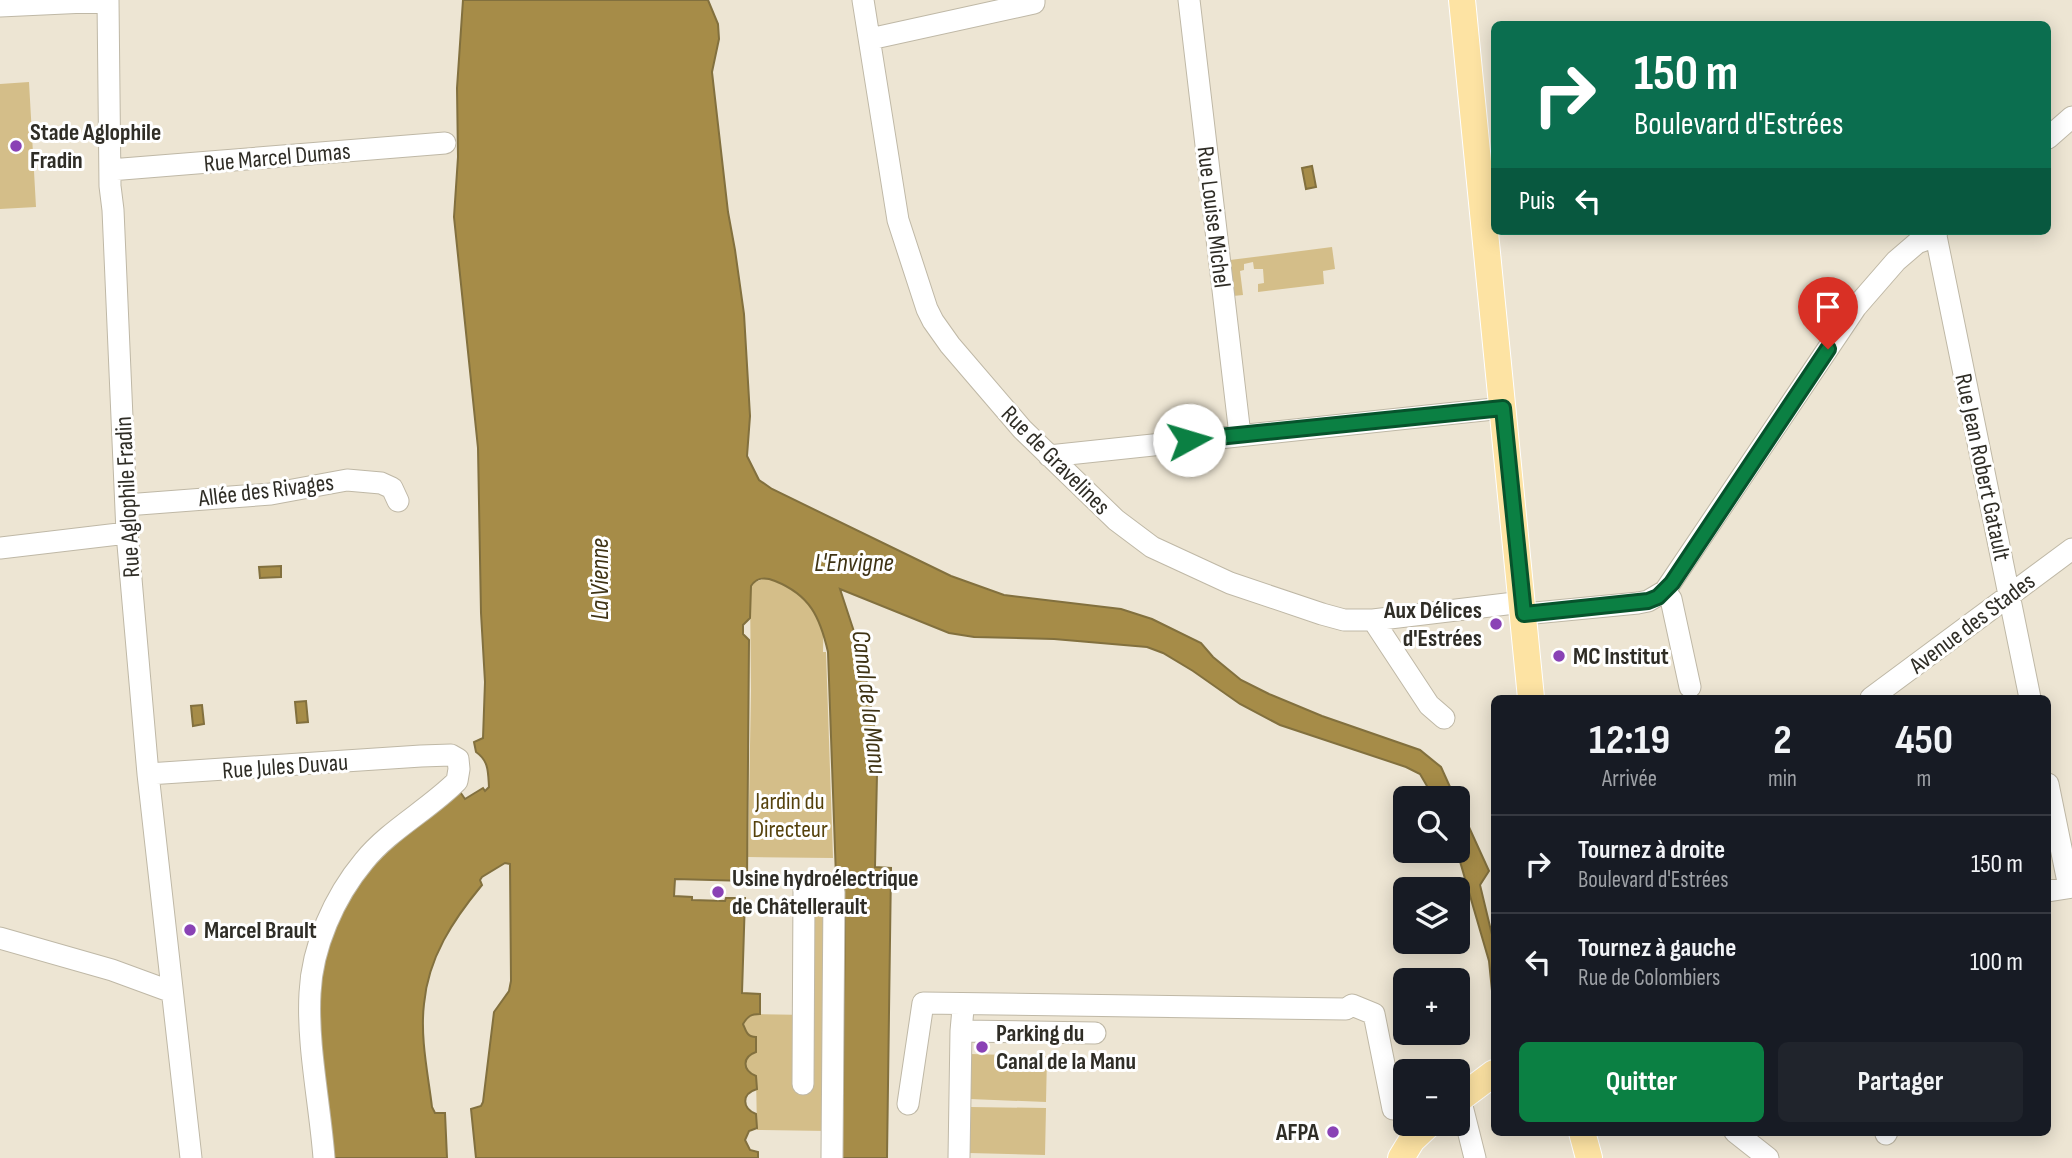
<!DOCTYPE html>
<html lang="fr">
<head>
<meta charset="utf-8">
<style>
  :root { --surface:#171b24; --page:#20242c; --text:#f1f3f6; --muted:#9ea1a6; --line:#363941; --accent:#0b8043 }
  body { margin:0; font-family:"Sofia Sans Condensed",sans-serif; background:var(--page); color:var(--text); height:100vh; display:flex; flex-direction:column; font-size:26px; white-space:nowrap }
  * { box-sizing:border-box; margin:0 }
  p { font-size:23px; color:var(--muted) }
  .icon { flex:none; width:38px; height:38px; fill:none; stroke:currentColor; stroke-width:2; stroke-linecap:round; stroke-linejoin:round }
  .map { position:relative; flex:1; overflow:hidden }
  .details { position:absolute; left:1491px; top:695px; width:560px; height:441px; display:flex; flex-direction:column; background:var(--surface); border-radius:10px; box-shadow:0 4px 18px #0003 }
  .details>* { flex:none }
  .guide { position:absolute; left:1491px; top:21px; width:560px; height:214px; border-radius:10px; box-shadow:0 4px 18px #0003; background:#0b6e4f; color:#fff; overflow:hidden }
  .buttons { position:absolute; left:1393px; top:786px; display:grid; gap:14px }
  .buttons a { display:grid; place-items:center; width:77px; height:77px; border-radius:10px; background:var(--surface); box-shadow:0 4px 18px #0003; font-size:35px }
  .pin { position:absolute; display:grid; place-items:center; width:60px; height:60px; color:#fff; margin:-72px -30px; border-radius:50% 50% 50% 0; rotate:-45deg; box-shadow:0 0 7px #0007 }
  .pin .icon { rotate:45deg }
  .me { position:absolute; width:77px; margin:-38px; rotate:84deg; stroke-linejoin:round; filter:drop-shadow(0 0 5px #0008) }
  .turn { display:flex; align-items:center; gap:24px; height:147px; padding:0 28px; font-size:32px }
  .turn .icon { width:91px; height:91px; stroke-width:2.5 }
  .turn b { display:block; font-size:49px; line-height:60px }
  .then { display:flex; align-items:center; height:66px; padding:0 28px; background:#0003; gap:14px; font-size:26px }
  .eta { display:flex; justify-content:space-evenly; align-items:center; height:119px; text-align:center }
  .eta b { font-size:42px; font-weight:700; line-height:49px }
  .button { display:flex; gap:14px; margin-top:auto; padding:14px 28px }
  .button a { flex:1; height:80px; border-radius:10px; background:var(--accent); color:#fff; font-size:28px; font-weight:700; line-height:80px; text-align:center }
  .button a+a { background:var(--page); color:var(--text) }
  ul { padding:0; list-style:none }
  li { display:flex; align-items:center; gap:21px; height:98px; padding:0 28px; border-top:2px solid var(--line) }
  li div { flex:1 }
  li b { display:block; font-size:26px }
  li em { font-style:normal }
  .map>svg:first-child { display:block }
  .green { fill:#d4be89 }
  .water { fill:#a68c48; stroke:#82703e; stroke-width:2 }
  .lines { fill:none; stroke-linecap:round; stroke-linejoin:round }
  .minor-casing { stroke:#bfb8a6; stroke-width:23 }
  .major-casing { stroke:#fff; stroke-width:28 }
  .minor { stroke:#fff; stroke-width:21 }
  .major { stroke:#fde3a3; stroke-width:26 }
  .route-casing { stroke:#07532c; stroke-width:18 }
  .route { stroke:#0b8043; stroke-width:12 }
  .poi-dot { fill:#8a42b5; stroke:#fff; stroke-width:2.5 }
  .labels { text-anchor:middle; stroke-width:6; stroke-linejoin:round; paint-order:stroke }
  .poi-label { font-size:24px; font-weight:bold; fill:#2f2d26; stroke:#fff; text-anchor:start }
  .street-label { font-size:24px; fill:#2f2d26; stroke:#fff }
  .park-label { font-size:24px; fill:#56420c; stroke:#fff }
  .water-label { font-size:26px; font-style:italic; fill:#3f3314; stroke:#fff }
</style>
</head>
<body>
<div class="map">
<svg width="2072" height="1158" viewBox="0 0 2072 1158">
  <rect width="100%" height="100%" fill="#ede5d3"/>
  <path class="green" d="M29,82L36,207L0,209V84Z
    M1332,247L1335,269L1323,271L1324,284L1258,292V284L1264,283L1263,269H1254L1253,262L1244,264V270L1240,271L1243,295L1233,296L1230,260Z
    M765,578C790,581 816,603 822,629C824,636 823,645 823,652H826L833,858L748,857L751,691L750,590L753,583Z
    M810,912H830L828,1131L757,1130L756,1076C736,1068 751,1052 756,1037C747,1037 745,1031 743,1024L748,1017L753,1014L809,1015Z
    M970,1054L1047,1056L1046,1102L970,1099Z
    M970,1107L1046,1108L1045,1155L969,1153Z"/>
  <path class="water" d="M463,0H708L718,24L719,39L712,72L728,212L735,250L744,314L750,416L747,456L759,480L772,489L951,576L1004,595L1121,609L1152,619L1201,643L1213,657L1241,680L1269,694L1322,716L1420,750L1441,767L1455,798H1434L1420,774L1406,767L1280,725L1240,704L1193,671L1163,653L1147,647L1054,639L974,637L949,633L840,589L863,659L875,731L877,774L875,867L891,868L887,1158H837L843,1100L845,905L840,904V880L836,877L828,652C820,617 810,595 775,581C765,577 757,577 751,586L750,618L743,625V634L749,640L747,881L675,879L674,896L692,897V900L725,901L726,898H745L742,993L760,994V1014C751,1014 748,1016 743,1024C746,1031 747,1037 756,1037V1052C742,1057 742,1070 756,1076L757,1089C741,1094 742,1108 756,1114L757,1128L749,1131L745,1140L750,1150L758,1152V1158H476L471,1109L481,1106L483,1102L494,1012L509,991L511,981L510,864L505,863L482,877L480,880L482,885C453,920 428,958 424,1004C420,1038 428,1074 432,1107L435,1113H445L447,1158H332L315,1001L321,961L342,904L368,865L458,789L465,799L483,788L485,791L489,787C488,772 489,761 476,752L474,742L483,738L485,682L481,613L478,448L454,217L458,157L457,88Z
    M1312,166L1316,187L1306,189L1302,168Z
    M281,566V577L260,578L259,567Z
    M306,701L308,722L297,723L295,702Z
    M202,705L204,724L193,726L191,706Z
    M1458,803L1489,871L1480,885L1494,943V1011L1489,961L1457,851Z"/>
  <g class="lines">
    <defs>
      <path id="minor" d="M108,0L110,186L113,210L127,533L148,774L191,1158
        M863,0L898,220L927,309L933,321L950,345L1022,429L1116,520L1152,547L1230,583L1322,614L1344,620H1373L1523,602
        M1189,0L1240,435
        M0,6L108,1
        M870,39L1034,3V0
        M2048,138L2072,117
        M110,170L445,143
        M1937,231L1936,236L2030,698
        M1049,456L1503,408
        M126,505L271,494L347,480L381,483L392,488L398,501
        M0,548L127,533
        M1665,591L1671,599L1690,687
        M1524,614L1638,603L1648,601L1665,591L1856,307L1896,261L1917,243L1936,236
        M1373,620L1429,705L1444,718
        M1871,698L2072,549
        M148,774L421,756L451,755L458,759L459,769L457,781C428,810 389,830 364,861C334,897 312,947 310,993C307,1045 320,1105 324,1158
        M2048,784L2069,887
        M2048,891L2072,887
        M0,938L112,970L172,992
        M961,1031L1095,1033
        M803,1084L804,891L834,892L832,1158
        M1460,1098L1475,1158
        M908,1104L923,1003L1346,1009L1352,1005L1374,1014L1393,1109
        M1735,1132L1768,1158
        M1886,1134L1887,1132
        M959,1158L961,1031L963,1009"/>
      <path id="major" d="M1462,0L1531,698
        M1458,1100L1494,1073
        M1582,1132L1589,1158
        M1401,1158L1412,1140L1429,1124"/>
    </defs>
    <use href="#minor" class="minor-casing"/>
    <use href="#major" class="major-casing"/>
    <use href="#minor" class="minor"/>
    <use href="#major" class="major"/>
  </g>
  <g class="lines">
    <defs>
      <path id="route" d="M1189,440L1503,408L1524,614L1648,601L1658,597L1672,583L1828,349"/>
    </defs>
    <use href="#route" class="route-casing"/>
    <use href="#route" class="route"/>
  </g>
  <g class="poi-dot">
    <circle cx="16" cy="146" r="7"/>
    <circle cx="1496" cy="624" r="7"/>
    <circle cx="1559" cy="656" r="7"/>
    <circle cx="718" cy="892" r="7"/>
    <circle cx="190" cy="930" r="7"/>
    <circle cx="982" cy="1047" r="7"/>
    <circle cx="1333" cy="1132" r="7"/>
  </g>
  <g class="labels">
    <g class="poi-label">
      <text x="30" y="140">Stade Aglophile<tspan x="30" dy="28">Fradin</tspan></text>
      <text x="1482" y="618" text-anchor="end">Aux Délices<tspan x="1482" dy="28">d'Estrées</tspan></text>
      <text x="1573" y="664">MC Institut</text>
      <text x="732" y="886">Usine hydroélectrique<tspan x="732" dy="28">de Châtellerault</tspan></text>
      <text x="204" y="938">Marcel Brault</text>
      <text x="996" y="1041">Parking du<tspan x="996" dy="28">Canal de la Manu</tspan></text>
      <text x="1319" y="1140" text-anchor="end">AFPA</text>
    </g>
    <g class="street-label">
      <text transform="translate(277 157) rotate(-5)" y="8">Rue Marcel Dumas</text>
      <text transform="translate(1214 217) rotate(83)" y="8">Rue Louise Michel</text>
      <text transform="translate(1056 460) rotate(45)" y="8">Rue de Gravelines</text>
      <text transform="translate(1983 467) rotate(78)" y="8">Rue Jean Robert Gatault</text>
      <text transform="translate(266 490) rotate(-7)" y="8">Allée des Rivages</text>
      <text transform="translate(127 497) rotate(-93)" y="8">Rue Aglophile Fradin</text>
      <text transform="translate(1972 623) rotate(-37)" y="8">Avenue des Stades</text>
      <text transform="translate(285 766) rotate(-4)" y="8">Rue Jules Duvau</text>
    </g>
    <g class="park-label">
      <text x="790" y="809">Jardin du<tspan x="790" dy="28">Directeur</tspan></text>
    </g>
    <g class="water-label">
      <text x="854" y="571">L'Envigne</text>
      <text transform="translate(599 579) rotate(-90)" y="9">La Vienne</text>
      <text transform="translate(870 702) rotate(83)" y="9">Canal de la Manu</text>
    </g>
  </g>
</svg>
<div class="buttons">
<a><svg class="icon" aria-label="search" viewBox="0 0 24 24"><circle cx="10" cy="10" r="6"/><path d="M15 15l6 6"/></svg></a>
<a><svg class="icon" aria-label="layers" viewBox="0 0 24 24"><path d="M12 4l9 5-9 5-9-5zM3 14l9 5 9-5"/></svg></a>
<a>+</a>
<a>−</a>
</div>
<div class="pin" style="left:1828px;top:349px;background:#d93025"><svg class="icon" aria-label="arrive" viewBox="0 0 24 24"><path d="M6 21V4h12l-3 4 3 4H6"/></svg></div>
<svg class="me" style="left:1189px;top:440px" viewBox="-20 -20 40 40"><circle r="19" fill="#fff"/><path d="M0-13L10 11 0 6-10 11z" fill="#0b8043"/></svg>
<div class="guide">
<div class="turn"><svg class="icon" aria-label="right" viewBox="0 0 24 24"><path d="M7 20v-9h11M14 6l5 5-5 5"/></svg><div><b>150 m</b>Boulevard d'Estrées</div></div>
<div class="then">Puis<svg class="icon" aria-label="left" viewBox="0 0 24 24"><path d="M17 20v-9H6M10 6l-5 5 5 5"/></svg></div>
</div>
<section class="details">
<div class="eta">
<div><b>12:19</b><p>Arrivée</p></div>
<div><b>2</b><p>min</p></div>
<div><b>450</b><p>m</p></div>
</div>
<ul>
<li><svg class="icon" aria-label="right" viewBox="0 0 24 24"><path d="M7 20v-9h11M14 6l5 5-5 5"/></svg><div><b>Tournez à droite</b><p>Boulevard d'Estrées</p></div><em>150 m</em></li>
<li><svg class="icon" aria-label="left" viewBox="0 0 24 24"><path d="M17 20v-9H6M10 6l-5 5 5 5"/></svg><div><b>Tournez à gauche</b><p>Rue de Colombiers</p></div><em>100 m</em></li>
</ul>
<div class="button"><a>Quitter</a><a>Partager</a></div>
</section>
</div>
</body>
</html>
